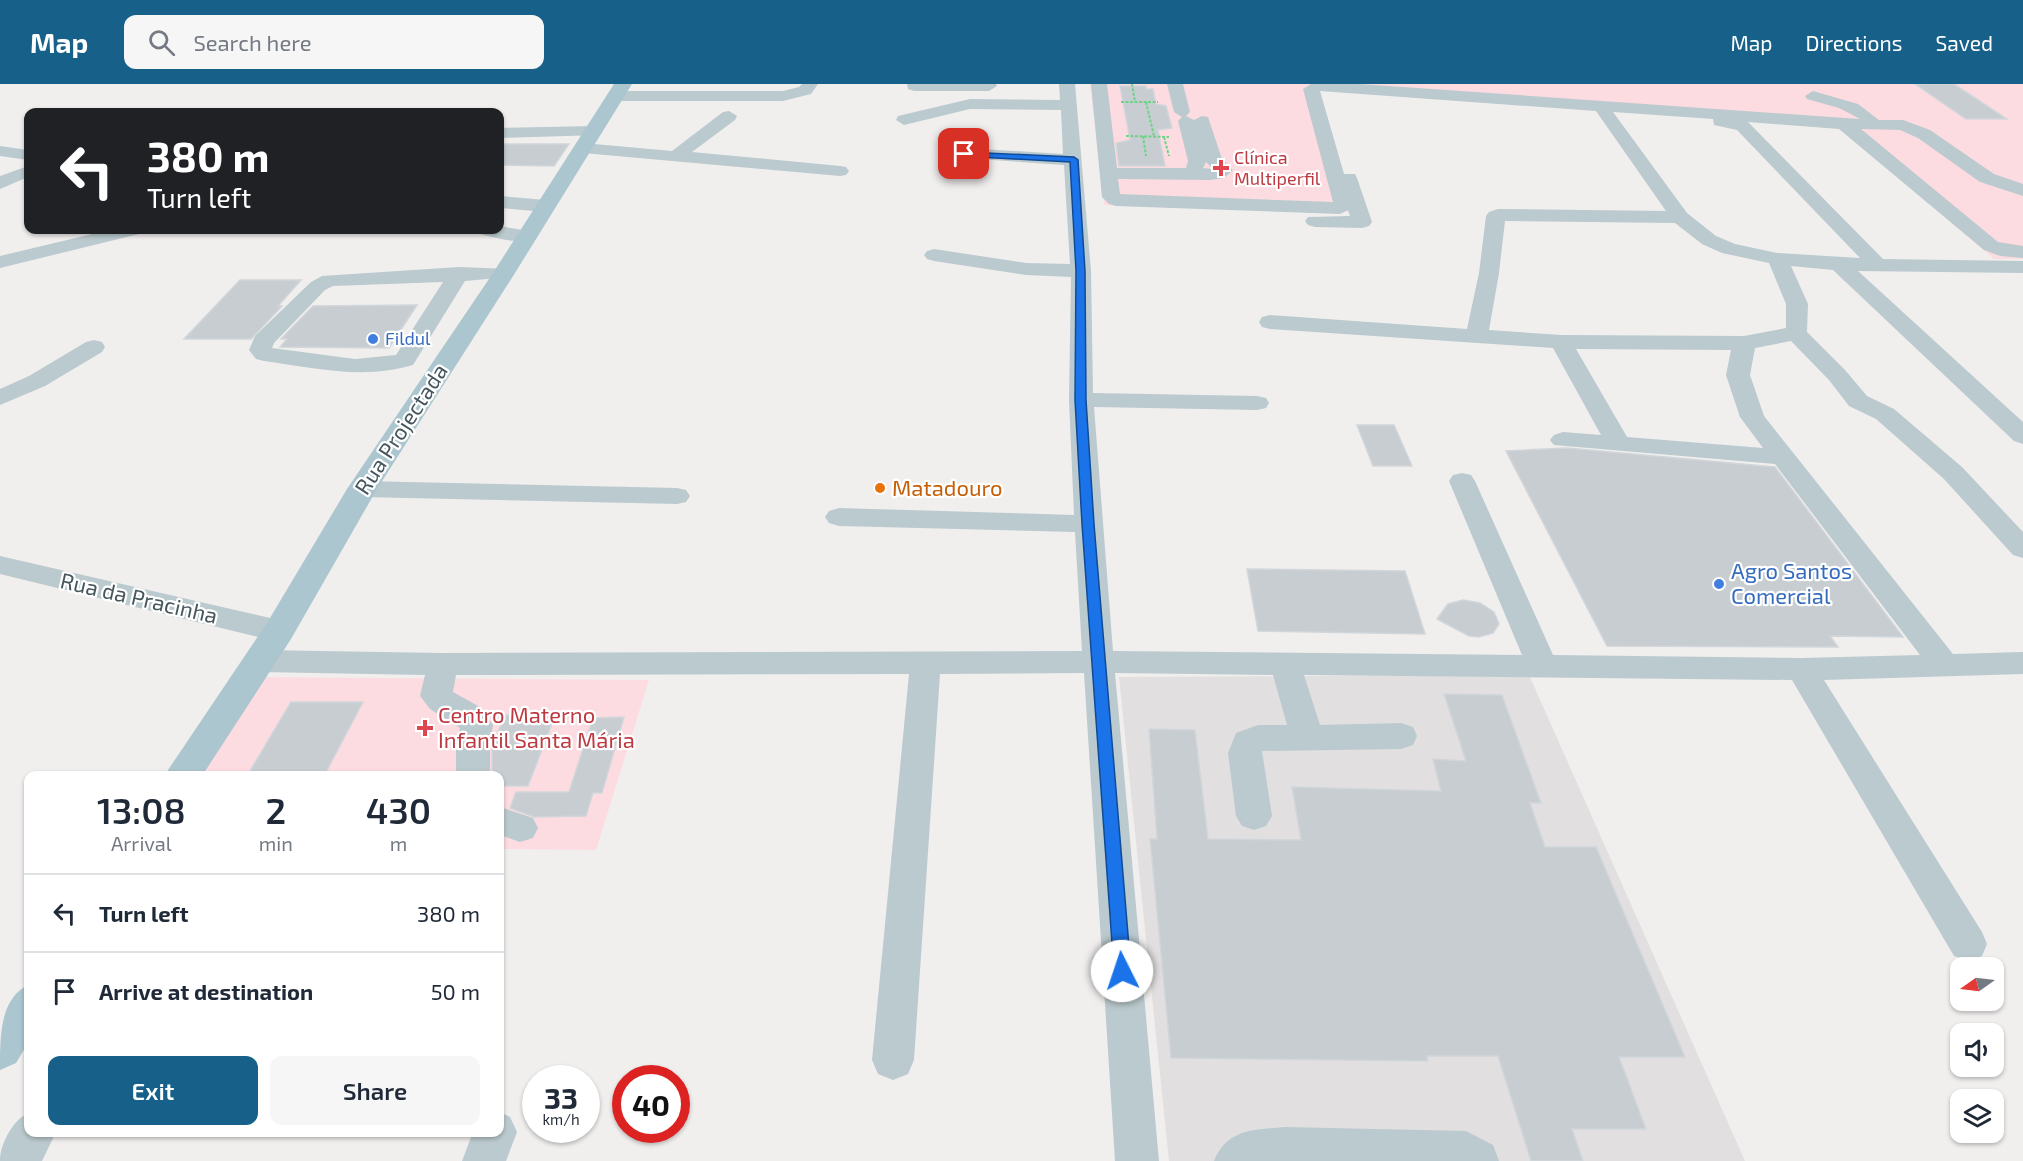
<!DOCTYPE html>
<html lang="en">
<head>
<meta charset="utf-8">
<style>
  :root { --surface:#fff; --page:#f6f6f7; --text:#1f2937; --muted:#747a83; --line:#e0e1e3; --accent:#166089 }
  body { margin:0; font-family:"Exo 2",sans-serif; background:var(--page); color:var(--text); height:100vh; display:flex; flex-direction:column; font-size:22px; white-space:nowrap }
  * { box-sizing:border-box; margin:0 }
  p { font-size:20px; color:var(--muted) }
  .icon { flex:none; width:33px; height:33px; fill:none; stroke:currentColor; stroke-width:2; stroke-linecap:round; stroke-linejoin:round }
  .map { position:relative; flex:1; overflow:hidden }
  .details { position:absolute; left:24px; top:687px; width:480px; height:366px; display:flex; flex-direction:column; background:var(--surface); border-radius:12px; box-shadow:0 2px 4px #0004 }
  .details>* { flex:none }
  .top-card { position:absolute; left:24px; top:24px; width:480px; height:126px; border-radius:12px; box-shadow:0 2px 4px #0004; background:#202124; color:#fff; overflow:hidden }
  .needle { width:39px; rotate:256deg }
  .buttons { position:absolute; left:1950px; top:873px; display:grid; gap:12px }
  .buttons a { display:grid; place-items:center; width:54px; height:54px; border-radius:12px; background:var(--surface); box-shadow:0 2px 4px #0004; font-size:30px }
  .speed { position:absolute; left:522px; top:981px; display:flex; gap:12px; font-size:30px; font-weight:700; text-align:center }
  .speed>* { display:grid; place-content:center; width:78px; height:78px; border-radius:50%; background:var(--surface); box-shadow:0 2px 4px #0004; line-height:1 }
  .speed small { font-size:15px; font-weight:400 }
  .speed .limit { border:9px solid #d22; background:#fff; color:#111 }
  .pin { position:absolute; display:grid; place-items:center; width:51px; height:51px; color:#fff; margin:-26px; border-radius:12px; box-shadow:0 3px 9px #0006 }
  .me { position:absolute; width:66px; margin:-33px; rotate:356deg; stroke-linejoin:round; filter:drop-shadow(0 0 4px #0008) }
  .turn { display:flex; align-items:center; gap:21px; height:126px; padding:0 24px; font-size:27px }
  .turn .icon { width:78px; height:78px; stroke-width:2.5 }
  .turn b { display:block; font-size:42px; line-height:51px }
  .eta { display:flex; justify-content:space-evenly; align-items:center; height:102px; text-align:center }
  .eta b { font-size:36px; font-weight:600; line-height:42px }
  .button { display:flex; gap:12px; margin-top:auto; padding:12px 24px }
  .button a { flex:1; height:69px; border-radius:12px; background:var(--accent); color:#fff; font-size:24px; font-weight:600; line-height:69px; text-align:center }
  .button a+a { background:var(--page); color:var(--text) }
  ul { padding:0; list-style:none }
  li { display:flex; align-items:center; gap:18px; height:78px; padding:0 24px; border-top:2px solid var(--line) }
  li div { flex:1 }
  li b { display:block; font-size:22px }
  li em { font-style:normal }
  header { display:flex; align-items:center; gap:36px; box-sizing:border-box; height:84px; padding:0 30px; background:var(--accent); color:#fff }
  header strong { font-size:28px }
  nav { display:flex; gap:33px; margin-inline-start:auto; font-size:21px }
  .search { width:420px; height:54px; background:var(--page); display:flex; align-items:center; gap:15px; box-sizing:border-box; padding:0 21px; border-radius:12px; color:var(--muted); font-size:22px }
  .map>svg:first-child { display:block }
  .education { fill:#e2dfe1 }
  .medical { fill:#fddce1 }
  .building { fill:#c7cdd1; stroke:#d1d6da; stroke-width:1.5 }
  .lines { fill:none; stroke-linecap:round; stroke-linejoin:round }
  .path { stroke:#6ed389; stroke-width:2; stroke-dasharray:3 1.5; stroke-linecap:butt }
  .minor { fill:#bbcace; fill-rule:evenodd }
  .major { fill:#abc6cf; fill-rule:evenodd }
  .route { fill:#1a73e8; stroke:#114b97; stroke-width:1.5 }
  .health-dot { fill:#e0444e; stroke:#fff; stroke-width:2 }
  .shop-dot { fill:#3f7fe0; stroke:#fff; stroke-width:2 }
  .food-dot { fill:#e8710a; stroke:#fff; stroke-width:2 }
  .labels { text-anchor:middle; stroke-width:4.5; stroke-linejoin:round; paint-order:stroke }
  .far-health-label { font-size:18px; fill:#be3a42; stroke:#fff; text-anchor:start }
  .far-shop-label { font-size:18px; fill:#366cbe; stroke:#fff; text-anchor:start }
  .street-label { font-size:22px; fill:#45575d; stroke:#fff }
  .food-label { font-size:22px; fill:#c56008; stroke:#fff; text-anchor:start }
  .shop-label { font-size:22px; fill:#366cbe; stroke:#fff; text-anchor:start }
  .health-label { font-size:22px; fill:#be3a42; stroke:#fff; text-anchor:start }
</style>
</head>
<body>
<header>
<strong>Map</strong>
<div class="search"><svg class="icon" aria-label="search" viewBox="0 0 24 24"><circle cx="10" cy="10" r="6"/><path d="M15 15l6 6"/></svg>Search here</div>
<nav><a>Map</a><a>Directions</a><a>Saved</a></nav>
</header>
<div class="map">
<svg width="2023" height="1077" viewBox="0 0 2023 1077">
  <rect width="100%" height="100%" fill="#f1eeee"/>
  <path class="education" d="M1529,591L1745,1077H1169L1119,593Z"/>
  <path class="medical" d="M1090,0H2023V175H1994L1837,41L1318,5L1355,128L1104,121Z
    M249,593L649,596L596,766L500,765V692H186Z"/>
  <path class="building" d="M1915,0H1954L2007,35H1966Z
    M1120,2H1146V5H1153L1156,20L1166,22L1172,44L1158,46L1165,82H1119L1116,59L1130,56Z
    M500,60H569L554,82L500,81Z
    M240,196H301L278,222H282L251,255H184Z
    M417,221L389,264L280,263L287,255H281L313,222Z
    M1357,341H1394L1412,382H1373Z
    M1567,364L1775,383L1903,553L1830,552L1838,563L1607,562L1506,367Z
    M1247,485L1405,487L1425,550L1258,547Z
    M1463,516L1480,519L1494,528L1499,540L1493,549L1479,553L1469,552L1437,535L1448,520Z
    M1444,610L1502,611L1541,719H1530L1545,763H1596L1685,973H1619L1646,1045H1572L1583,1077H1531L1498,972H1427L1428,977L1171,974L1150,755H1157L1149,645L1195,646L1208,755L1301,756L1292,703L1441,707L1433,675L1466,677Z
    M291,618H363L324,692H247Z
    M505,631L555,632L528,702H500V692H492V662Z
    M624,633L602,709H593L586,732L534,733L510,724L516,708H569L593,634Z"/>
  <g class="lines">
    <path class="path" d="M1132,0L1135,18
      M1121,18H1158
      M1146,18L1154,52
      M1126,52L1169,53
      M1143,52L1146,72
      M1164,53L1169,72"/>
    <path class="minor" d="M802,0H818L811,10L783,17H616L608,12L616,7H783L799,3Z
      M907,0H996L997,2L989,7H914L908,5Z
      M1059,0H1075L1091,187L1093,309L1257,312L1266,314L1269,319L1266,324L1257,326L1094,323L1113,567L1522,571L1449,397L1453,391L1462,389L1471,391L1475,397L1553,571L1801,574L1920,571L1775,380L1554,361L1550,356L1554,351L1563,348L1601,351L1553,264L1270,245L1262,243L1259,238L1262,233L1270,231L1467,245L1479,189L1486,132L1489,128L1498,125L1666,127L1596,27L1320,7L1344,90H1355L1357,94L1372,138L1369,142L1362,144L1315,143L1308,141L1305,137L1308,133L1350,132L1348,126L1340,130L1116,122L1109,120L1102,113L1091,0H1107L1117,84H1186L1188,77L1178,37L1182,33L1174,28L1167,0H1183L1190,28L1186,32L1194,36L1202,32L1208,33L1222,75L1233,86L1224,94L1210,96L1118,95L1120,110L1333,118L1303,5L1311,0H1360L1860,35L1839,24L1807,15L1805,12L1813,7L1858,20L1879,36H1903L1930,46L1994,90L2023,100V112L1980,98L1918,54L1900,46L1861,45L1998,158L2023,162V174L2000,172L1984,166L1839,45L1748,38L1883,175L2023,177V189L1858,187L2023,338V360L2014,357L1833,186L1791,182L1808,220L1807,248L1845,286L1867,312L1894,325L1962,383L2023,448V474L2013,471L1944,395L1876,335L1849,322L1829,296L1791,257L1755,264L1750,291L1764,332L1953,570L2023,568V590L1824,596L1982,848L1987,860L1982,872L1968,877L1954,872L1792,596L1304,591L1320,641L1401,639L1413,643L1417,652L1413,661L1401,665L1262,667L1272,732L1266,742L1254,746L1242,742L1236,732L1228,669L1236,649L1258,641H1287L1273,591L1115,589L1159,1077H1115L1084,589L940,590L914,976L908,990L893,996L878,990L872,976L909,590L456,591L453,608L480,623L493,641L490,662V692H456V662L460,644L430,625L420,612L425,591L259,588L248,585L243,577L248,569L259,566L443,569L1082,567L1075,448L839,442L829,439L825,433L829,427L839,424L1074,431L1069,316L1071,193L1026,191L934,177L927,175L924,171L927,167L934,165L1026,179L1070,180L1064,81L949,73L943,72L940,68L943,64L949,63L1063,70L1061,26L970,25L904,41L896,36L898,32L970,15L1060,16ZM1613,28L1713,35L1714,41L1737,46L1860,174L1777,169L1735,160L1716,152L1687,129ZM1206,78L1213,85L1203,84ZM1505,137L1675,139L1702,160L1722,169L1769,179L1786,220V244L1744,252L1561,251L1489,246L1499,189ZM1576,265L1731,266L1726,291L1740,333L1763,364L1627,353Z
      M729,27L737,32L735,36L692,68L840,82L846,83L849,87L846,91L840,92L583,69L577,68L574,64L577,60L583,59L672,67L723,28Z
      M594,42L600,43L603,47L600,51L500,54V44Z
      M0,62L28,66V76L0,72Z
      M28,82V93L0,105V92Z
      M500,112L546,116L553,118L556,122L553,126L546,128L500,124Z
      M500,142L534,148L537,152L534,156C518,160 496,154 480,150L477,146H500Z
      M109,146H142L139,150L0,184V172Z
      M459,183L511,185L514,189L511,193L465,197L413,281C363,296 315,284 264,277L256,275L249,266L255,252L311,198L322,192ZM443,198L396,271L355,275L272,264L274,259L325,206L333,202Z
      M94,256L102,258L105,263L102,268L45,302L0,321V305L29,292L86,258Z
      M362,397L677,404L686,406L690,412L686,418L677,420L362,413L353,411L349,405L353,399Z
      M0,472L279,536L290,540L294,547L290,554L279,558L0,490Z
      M500,723L533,734L538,744L533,754L520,758L500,751Z
      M500,1028L510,1033L517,1048L506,1077H462L473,1048H500Z
      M28,1029V1048H56L42,1077H0C0,1060 13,1036 28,1029Z
      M1284,1043L1466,1047L1493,1061L1499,1077H1214C1227,1045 1253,1046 1284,1043Z"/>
    <path class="major" d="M614,0H632L515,189L377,405L291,555L202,692H164L267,539L347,405L493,189Z
      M28,901V959L16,979L0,986C0,951 0,915 28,901Z"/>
  </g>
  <path class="route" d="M964,68L1074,73L1078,76L1085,187L1086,316L1094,440L1131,887L1129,893L1122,895L1116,893L1114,887L1082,440L1075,316L1076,187L1070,78L961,72V69Z"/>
  <g class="health-dot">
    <path d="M1218 75h6v6h6v6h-6v6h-6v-6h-6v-6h6z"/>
    <path d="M422 635h6v6h6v6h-6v6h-6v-6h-6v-6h6z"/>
  </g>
  <g class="shop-dot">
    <circle cx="373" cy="255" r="6"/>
    <circle cx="1719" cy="500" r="6"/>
  </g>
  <circle class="food-dot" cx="880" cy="404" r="6"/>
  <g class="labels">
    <g class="far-health-label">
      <text x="1234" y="80">Clínica<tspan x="1234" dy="21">Multiperfil</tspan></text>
    </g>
    <g class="far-shop-label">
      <text x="385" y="261">Fildul</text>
    </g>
    <g class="street-label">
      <text transform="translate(401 345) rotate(-57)" y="8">Rua Projectada</text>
      <text transform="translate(139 514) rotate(13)" y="8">Rua da Pracinha</text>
    </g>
    <g class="food-label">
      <text x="892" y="412">Matadouro</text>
    </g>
    <g class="shop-label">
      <text x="1731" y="495">Agro Santos<tspan x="1731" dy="25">Comercial</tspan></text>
    </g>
    <g class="health-label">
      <text x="438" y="639">Centro Materno<tspan x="438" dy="25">Infantil Santa Mária</tspan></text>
    </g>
  </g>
</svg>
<div class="buttons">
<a><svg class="needle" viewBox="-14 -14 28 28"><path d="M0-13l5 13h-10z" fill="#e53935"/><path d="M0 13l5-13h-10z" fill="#747a83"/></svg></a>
<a><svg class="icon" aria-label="sound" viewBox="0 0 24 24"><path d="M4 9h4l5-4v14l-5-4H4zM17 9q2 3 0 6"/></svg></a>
<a><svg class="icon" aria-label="layers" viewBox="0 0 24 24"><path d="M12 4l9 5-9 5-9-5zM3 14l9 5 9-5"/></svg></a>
</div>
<div class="speed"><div>33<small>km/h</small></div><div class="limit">40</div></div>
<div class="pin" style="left:964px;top:70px;background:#d93025"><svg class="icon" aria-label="arrive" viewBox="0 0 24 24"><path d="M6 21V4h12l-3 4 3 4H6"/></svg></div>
<svg class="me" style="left:1122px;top:887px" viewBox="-20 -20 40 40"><circle r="19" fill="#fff"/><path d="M0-13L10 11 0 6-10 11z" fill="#1a73e8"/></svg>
<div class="top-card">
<div class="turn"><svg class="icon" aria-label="left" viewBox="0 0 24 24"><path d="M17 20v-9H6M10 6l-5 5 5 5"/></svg><div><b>380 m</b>Turn left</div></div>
</div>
<section class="details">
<div class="eta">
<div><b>13:08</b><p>Arrival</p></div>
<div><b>2</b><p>min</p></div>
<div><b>430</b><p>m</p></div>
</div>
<ul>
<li><svg class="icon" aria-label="left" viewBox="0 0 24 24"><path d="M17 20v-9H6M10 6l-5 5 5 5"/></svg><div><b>Turn left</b></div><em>380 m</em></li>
<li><svg class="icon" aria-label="arrive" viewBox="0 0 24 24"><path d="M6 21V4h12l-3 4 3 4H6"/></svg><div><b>Arrive at destination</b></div><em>50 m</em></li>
</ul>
<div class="button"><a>Exit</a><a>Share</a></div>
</section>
</div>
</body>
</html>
